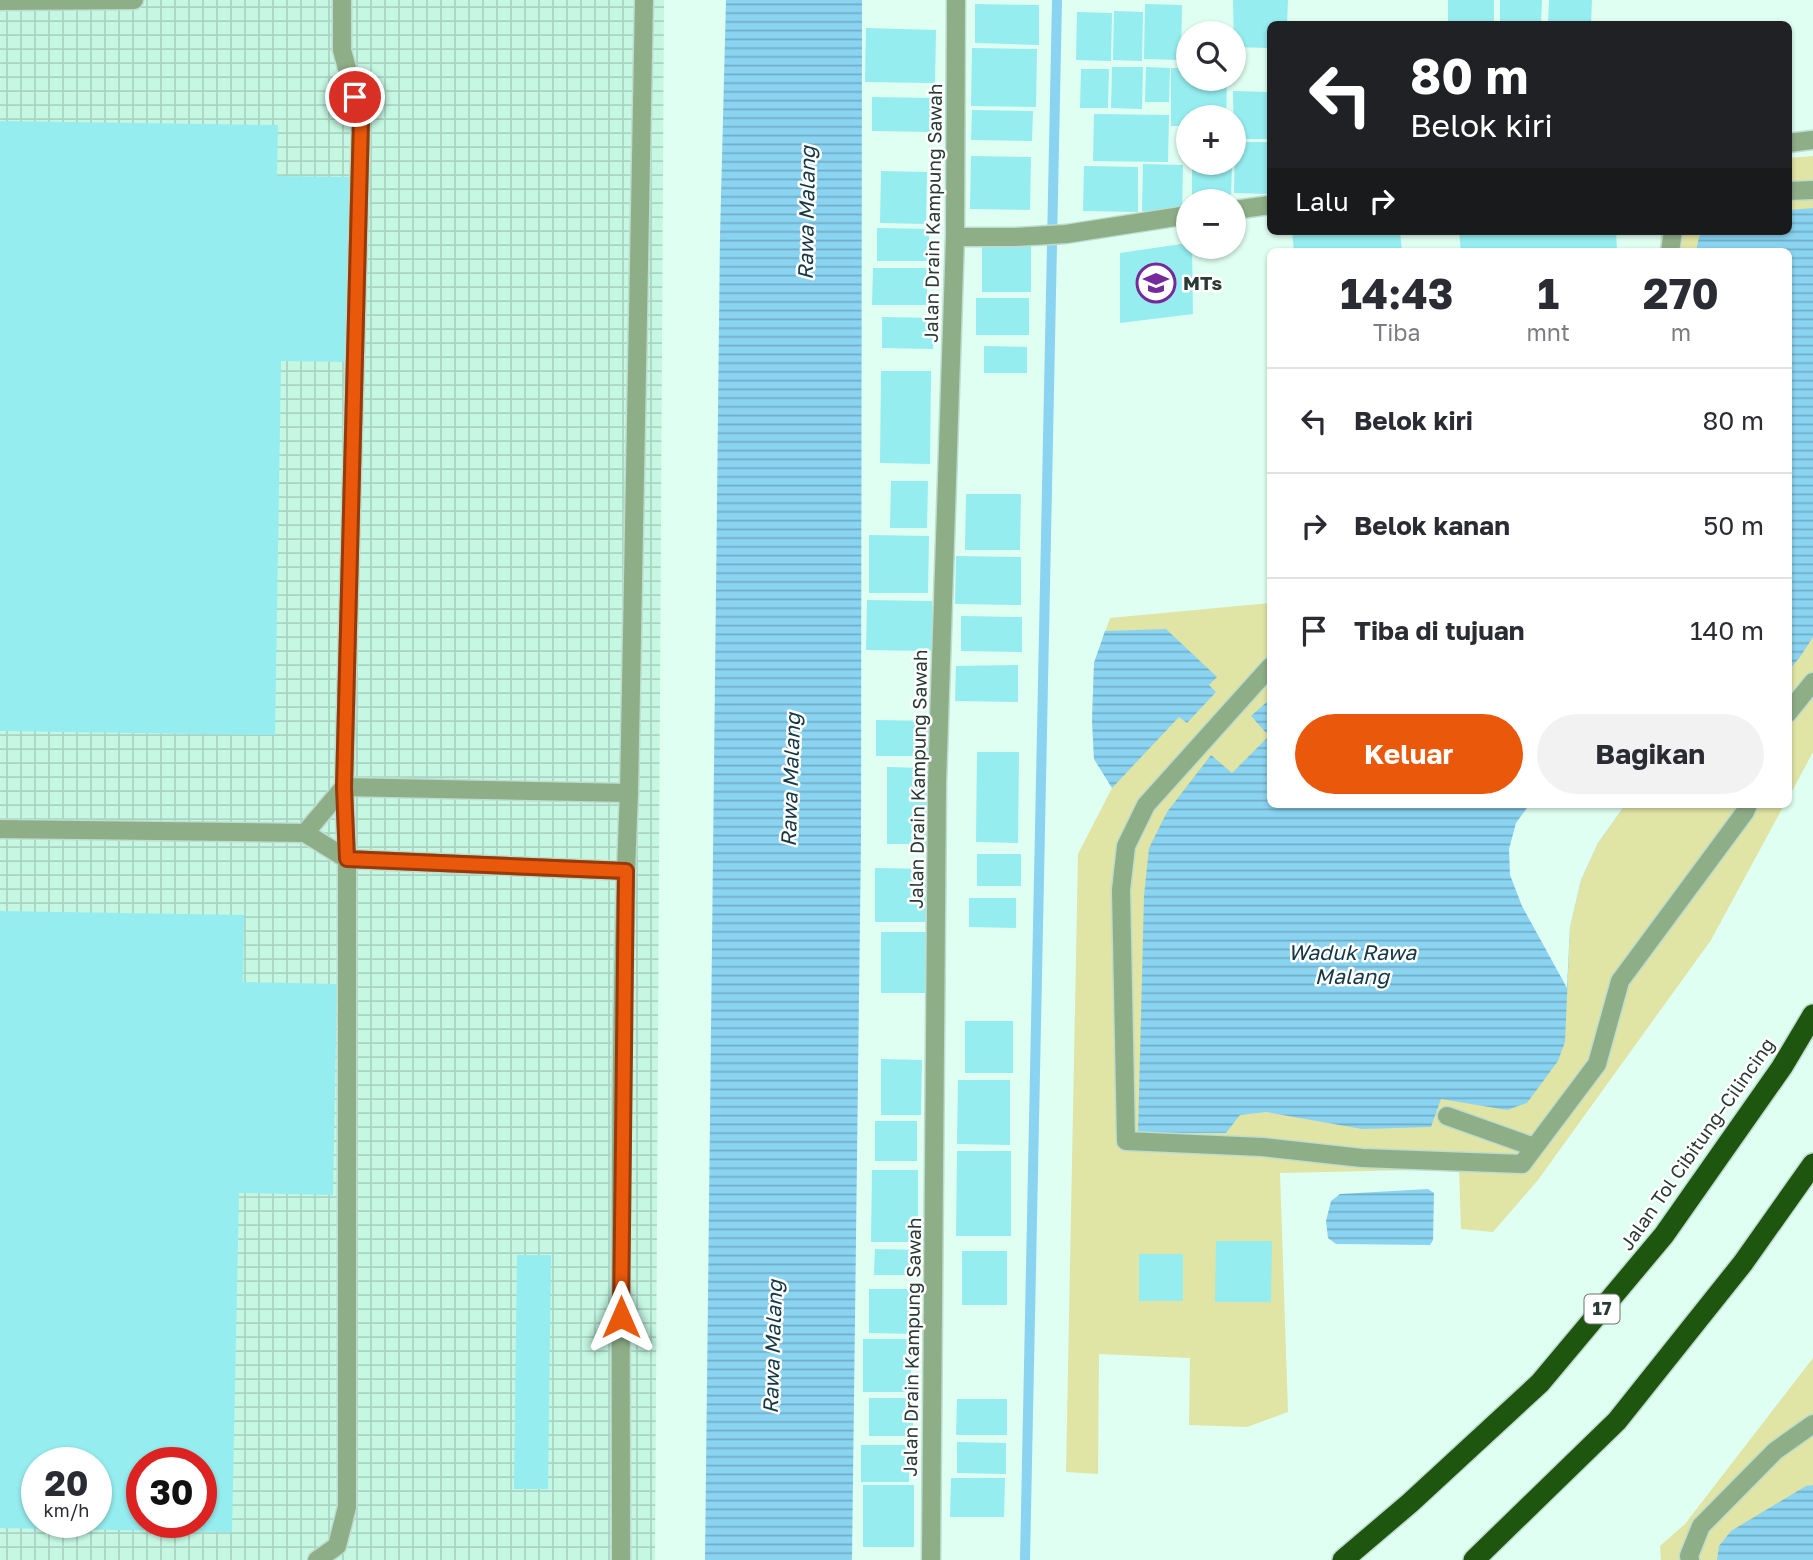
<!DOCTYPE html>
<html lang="id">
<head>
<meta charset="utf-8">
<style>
  :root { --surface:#fff; --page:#f2f2f3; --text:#2b2b33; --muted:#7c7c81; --line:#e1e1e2; --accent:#ea580c }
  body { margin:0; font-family:"Golos Text",sans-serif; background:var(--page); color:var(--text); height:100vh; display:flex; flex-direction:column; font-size:26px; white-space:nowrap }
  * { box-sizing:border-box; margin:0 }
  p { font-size:23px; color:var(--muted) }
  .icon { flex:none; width:38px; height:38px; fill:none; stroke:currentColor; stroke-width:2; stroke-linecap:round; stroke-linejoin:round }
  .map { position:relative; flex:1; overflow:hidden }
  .sheet { position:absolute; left:1267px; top:248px; width:525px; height:560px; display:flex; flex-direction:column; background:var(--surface); border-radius:10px; box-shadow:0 2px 5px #0004 }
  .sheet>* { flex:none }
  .top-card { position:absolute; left:1267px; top:21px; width:525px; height:214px; border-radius:10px; box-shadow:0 2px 5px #0004; background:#202124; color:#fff; overflow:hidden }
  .tools { position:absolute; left:1176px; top:21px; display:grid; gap:14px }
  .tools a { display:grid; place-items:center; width:70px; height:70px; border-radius:50%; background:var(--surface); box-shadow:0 2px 5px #0004; font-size:35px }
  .speed { position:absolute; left:21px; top:1447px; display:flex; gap:14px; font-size:35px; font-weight:700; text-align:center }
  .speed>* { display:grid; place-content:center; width:91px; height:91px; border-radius:50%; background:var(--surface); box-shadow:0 2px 5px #0004; line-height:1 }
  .speed small { font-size:18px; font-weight:400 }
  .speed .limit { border:10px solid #d22; background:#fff; color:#111 }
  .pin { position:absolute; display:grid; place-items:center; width:60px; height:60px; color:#fff; margin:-30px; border:4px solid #fff; border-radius:50%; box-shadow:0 2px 7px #0007 }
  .me { position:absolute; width:77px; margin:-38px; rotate:0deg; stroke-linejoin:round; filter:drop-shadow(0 0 5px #0008) }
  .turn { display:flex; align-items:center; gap:24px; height:147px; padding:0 28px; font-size:32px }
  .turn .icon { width:91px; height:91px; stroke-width:2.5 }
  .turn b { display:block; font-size:49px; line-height:60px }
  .then { display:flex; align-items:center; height:66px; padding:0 28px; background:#0003; gap:14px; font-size:26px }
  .eta { display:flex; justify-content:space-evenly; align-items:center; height:119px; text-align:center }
  .eta b { font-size:42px; font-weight:700; line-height:49px }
  .button { display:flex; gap:14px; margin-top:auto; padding:14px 28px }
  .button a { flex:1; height:80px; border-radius:42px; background:var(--accent); color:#fff; font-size:28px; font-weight:700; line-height:80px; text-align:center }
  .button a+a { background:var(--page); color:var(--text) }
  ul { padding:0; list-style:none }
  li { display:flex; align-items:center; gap:21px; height:105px; padding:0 28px; border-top:2px solid var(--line) }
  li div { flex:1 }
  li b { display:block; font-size:26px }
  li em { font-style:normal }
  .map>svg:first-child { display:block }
  .industrial { fill:url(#industrial-grid); fill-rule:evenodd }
  .green { fill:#e0e4a4 }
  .water { fill:url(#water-rules) }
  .pier { fill:#defff1 }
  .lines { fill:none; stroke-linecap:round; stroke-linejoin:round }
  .stream { stroke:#8ad4f2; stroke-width:10 }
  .building { fill:#95edef; fill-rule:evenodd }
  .service-casing { stroke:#bedccf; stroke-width:21 }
  .minor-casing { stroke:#bedccf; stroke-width:21 }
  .motorway-casing { stroke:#bedccf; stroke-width:24 }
  .service { stroke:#8eae87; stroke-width:18 }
  .minor { stroke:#8eae87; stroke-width:18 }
  .motorway { stroke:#1f560f; stroke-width:21 }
  .route-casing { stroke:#983908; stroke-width:18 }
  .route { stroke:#ea580c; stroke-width:12 }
  .labels { text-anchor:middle; stroke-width:5; stroke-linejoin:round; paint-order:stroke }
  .shield { fill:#fff; stroke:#6a7571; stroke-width:2 }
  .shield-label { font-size:18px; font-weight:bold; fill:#2a3a34 }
  .street-label { font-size:19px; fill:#2a3a34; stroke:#fff }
  .poi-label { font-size:19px; font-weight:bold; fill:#2a3a34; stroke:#fff; text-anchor:start }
  .water-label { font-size:21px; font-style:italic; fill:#153845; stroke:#fff }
</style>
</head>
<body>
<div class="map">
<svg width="1813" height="1560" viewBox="0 0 1813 1560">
  <defs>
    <pattern id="industrial-grid" width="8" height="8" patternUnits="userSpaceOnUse" patternTransform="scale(1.75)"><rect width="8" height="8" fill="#c5f7e3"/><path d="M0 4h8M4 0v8" fill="none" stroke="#a9d4c3"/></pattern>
    <pattern id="water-rules" width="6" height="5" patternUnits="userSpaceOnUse" patternTransform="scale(1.75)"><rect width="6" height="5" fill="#8ad4f2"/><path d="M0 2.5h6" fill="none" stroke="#71adc5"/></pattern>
  </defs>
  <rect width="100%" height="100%" fill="#defff1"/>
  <path class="industrial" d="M0,0H664L655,1560H0ZM37,1463H96V1522H37ZM142,1463H201V1522H142Z"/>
  <path class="green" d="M1813,156V752L1789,797L1788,252H1660L1661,231H1788L1789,158Z
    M1270,603V805H1784L1711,940L1538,1180L1493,1232L1461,1229L1459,1169L1280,1173L1288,1412L1247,1427L1189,1425L1190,1358L1099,1354L1098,1474L1066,1472L1078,854L1112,788L1094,759L1092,720L1094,663L1110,618Z
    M1813,1358V1560H1661L1660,1546L1685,1524Z"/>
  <path class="water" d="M726,0H862L861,839L852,1560H705L720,236Z
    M1813,208V637L1800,657L1789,670L1788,252H1696L1699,237L1704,231H1788L1789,210Z
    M1166,629L1217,677L1209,685L1216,692L1187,723L1179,717L1112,788L1094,759L1092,720L1094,663L1105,631Z
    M1270,699V805H1625L1598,843L1581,880L1570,927L1565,1042L1558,1061L1527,1103L1507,1110L1441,1099L1431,1127L1362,1129L1266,1112L1240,1115L1226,1133H1138L1144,896L1149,848L1167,812L1211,755L1232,773L1269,736L1251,716Z
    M1428,1189L1434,1193L1433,1240L1430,1245L1336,1244L1328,1238L1326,1221L1331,1201L1340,1194Z
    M1813,1485V1560H1717L1719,1546L1731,1531L1806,1486Z"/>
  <path class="pier" d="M1529,805H1625L1598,843L1581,880L1570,927L1567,988L1522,906L1510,875L1509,849L1516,823Z"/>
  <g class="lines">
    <path class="stream" d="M1025,1560L1057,0"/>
  </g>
  <path class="building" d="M1233,0H1288L1287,24H1270V48L1234,47Z
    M1448,0H1494V24H1448Z
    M1500,0H1542L1541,24H1500Z
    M1549,0H1592L1591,24H1548Z
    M975,4L1039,5V45L975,43Z
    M1145,4L1182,5L1181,60L1144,59Z
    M1114,11L1143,12L1142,61L1113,60Z
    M1077,12L1112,13L1111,61L1076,60Z
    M866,28L936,30L935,83L865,82Z
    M972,48L1037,49L1036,107L971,106Z
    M1112,67H1143L1142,109L1111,108Z
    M1146,67L1170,68L1169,102H1145Z
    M1171,68H1188V79H1227L1226,117H1188V126H1171Z
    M1081,69H1109L1108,108H1080Z
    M1233,91L1270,92V139H1234Z
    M872,97L934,98L933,132L872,131Z
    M972,110L1033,111L1032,141L971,140Z
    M1094,114L1169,115L1168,162L1093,161Z
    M0,121L278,125L277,176L352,177L349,362L281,361L275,735L0,731Z
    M1235,142H1270V194L1234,193Z
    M971,156L1031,157L1030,210L970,209Z
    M1192,163H1232L1231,200L1192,199Z
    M1143,164L1183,165L1182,212L1142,211Z
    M1084,166L1138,167V212L1083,211Z
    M881,171L927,172L926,224L880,223Z
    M877,228L929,229V261H877Z
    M1292,231H1400L1402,252H1294Z
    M1459,231H1616L1617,252H1461Z
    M1188,243V247H1192L1193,314L1120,323V253Z
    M982,246H1031V292H982Z
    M873,268H927V305H872Z
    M976,298H1029V335H976Z
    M882,317L934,318L933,349L882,348Z
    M984,346L1027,347V373H984Z
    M881,371H931L930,464L880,463Z
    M891,481H928L927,528H890Z
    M966,494H1021L1020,550H965Z
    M869,535L929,536L928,593H869Z
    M956,556L1021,557V605L955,604Z
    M867,600L932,601V651L866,650Z
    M961,616L1022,617V652L961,651Z
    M1018,665V702L955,701L956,666Z
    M876,720L933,721L932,756H876Z
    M977,752H1019L1018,843L976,842Z
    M887,767L927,768L926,844H887Z
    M977,854H1021V886H977Z
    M875,868L930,869V922H875Z
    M969,898H1016V928L969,927Z
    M0,911L244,915L243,982L337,984L333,1195L239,1193L232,1532L0,1528ZM37,1463H96V1522H37ZM142,1463H201V1522H142Z
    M881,932H928L927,993H881Z
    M965,1021H1013V1073H965Z
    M881,1059L922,1060L921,1115H881Z
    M958,1080H1010V1145L957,1144Z
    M875,1121H917V1161H875Z
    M957,1151H1011V1236H956Z
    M872,1170H918V1242H871Z
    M1216,1241H1272L1271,1302H1215Z
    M875,1249L919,1250V1275H874Z
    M962,1251H1007V1305H962Z
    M1139,1254H1183V1301H1139Z
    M517,1255H551L548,1489H514Z
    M869,1289H917V1334L869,1333Z
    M863,1339H911V1392H863Z
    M869,1398H913V1436H869Z
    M957,1399H1007V1435H956Z
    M957,1442L1006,1443V1474L957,1473Z
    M861,1445H910L909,1482H861Z
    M951,1478H1005L1004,1517H950Z
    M863,1485H914V1547H863Z"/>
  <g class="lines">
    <defs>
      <path id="service" d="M0,1L134,0
        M1788,191L1813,190
        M1670,252L1673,231
        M1270,667L1146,805L1126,846L1121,890L1126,1141L1262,1147L1362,1158L1522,1164L1597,1064L1620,981L1745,812L1748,805
        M1788,713L1813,682
        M0,829L305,833L347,859L626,871
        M305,833L344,787L629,793
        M1447,1116L1534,1147
        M317,1560L337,1546L347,1507V859L344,787L361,120L342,50V0
        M1690,1560L1689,1556L1701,1526L1775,1451L1813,1424"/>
      <path id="minor" d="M1788,143L1813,140
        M1234,210L1270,205
        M955,237H1015L1066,234L1188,215
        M621,1560C621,1305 618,1049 629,793L644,0
        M931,1560L937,783L955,237L956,0"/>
      <path id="motorway" d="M1343,1560L1410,1503L1540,1383L1664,1235L1782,1067L1813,1015
        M1474,1560L1617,1421L1743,1263L1813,1164"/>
    </defs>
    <use href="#service" class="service-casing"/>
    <use href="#minor" class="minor-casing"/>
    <use href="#motorway" class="motorway-casing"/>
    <use href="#service" class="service"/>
    <use href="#minor" class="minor"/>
    <use href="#motorway" class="motorway"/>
  </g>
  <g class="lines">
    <defs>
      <path id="route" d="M355,97L361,120L344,787L347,859L626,871L621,1317"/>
    </defs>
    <use href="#route" class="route-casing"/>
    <use href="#route" class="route"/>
  </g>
  <defs>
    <symbol id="school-ring" viewBox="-11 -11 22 22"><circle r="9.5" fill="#fff" stroke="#76299b" stroke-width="1.5"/><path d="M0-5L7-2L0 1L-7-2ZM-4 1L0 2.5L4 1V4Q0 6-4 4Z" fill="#76299b"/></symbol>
  </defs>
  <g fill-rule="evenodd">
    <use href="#school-ring" x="1134" y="261" width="44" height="44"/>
  </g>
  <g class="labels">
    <rect class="shield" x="1584.5" y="1294.5" width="35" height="29" rx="5"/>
    <g class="shield-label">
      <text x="1602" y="1315">17</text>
    </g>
    <g class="street-label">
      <text transform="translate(933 213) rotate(-89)" y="7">Jalan Drain Kampung Sawah</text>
      <text transform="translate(918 779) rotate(-89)" y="7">Jalan Drain Kampung Sawah</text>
      <text transform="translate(1697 1144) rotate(-55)" y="7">Jalan Tol Cibitung–Cilincing</text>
      <text transform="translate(912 1347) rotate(-89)" y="7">Jalan Drain Kampung Sawah</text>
    </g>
    <g class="poi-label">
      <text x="1183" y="290">MTs</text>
    </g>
    <g class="water-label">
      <text transform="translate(807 213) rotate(-89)" y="7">Rawa Malang</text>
      <text transform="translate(791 780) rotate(-88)" y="7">Rawa Malang</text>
      <text x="1352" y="960">Waduk Rawa<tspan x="1352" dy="24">Malang</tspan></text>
      <text transform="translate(773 1347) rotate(-88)" y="7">Rawa Malang</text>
    </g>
  </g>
</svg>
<div class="tools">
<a><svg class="icon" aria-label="search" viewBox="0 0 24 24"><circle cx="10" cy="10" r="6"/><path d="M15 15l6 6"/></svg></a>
<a>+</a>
<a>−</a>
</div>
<div class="speed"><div>20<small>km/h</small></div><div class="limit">30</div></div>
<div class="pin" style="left:355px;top:97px;background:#d93025"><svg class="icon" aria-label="arrive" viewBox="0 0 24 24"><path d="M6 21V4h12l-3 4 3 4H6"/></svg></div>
<svg class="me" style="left:621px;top:1317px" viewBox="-20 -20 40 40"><path d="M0-17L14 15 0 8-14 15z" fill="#ea580c" stroke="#fff" stroke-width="4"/></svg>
<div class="top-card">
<div class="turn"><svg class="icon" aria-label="left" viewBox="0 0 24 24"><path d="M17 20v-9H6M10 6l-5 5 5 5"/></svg><div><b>80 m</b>Belok kiri</div></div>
<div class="then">Lalu<svg class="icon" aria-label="right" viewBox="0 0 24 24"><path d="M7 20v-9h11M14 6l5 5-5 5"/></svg></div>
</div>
<section class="sheet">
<div class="eta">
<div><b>14:43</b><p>Tiba</p></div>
<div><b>1</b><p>mnt</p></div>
<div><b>270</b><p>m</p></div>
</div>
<ul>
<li><svg class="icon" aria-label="left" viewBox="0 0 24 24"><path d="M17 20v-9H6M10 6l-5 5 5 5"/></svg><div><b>Belok kiri</b></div><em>80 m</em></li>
<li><svg class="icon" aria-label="right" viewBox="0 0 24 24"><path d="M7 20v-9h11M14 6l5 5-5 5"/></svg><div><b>Belok kanan</b></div><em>50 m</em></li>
<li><svg class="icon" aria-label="arrive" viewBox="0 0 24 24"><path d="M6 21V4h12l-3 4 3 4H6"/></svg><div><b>Tiba di tujuan</b></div><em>140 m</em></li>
</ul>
<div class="button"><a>Keluar</a><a>Bagikan</a></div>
</section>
</div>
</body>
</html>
